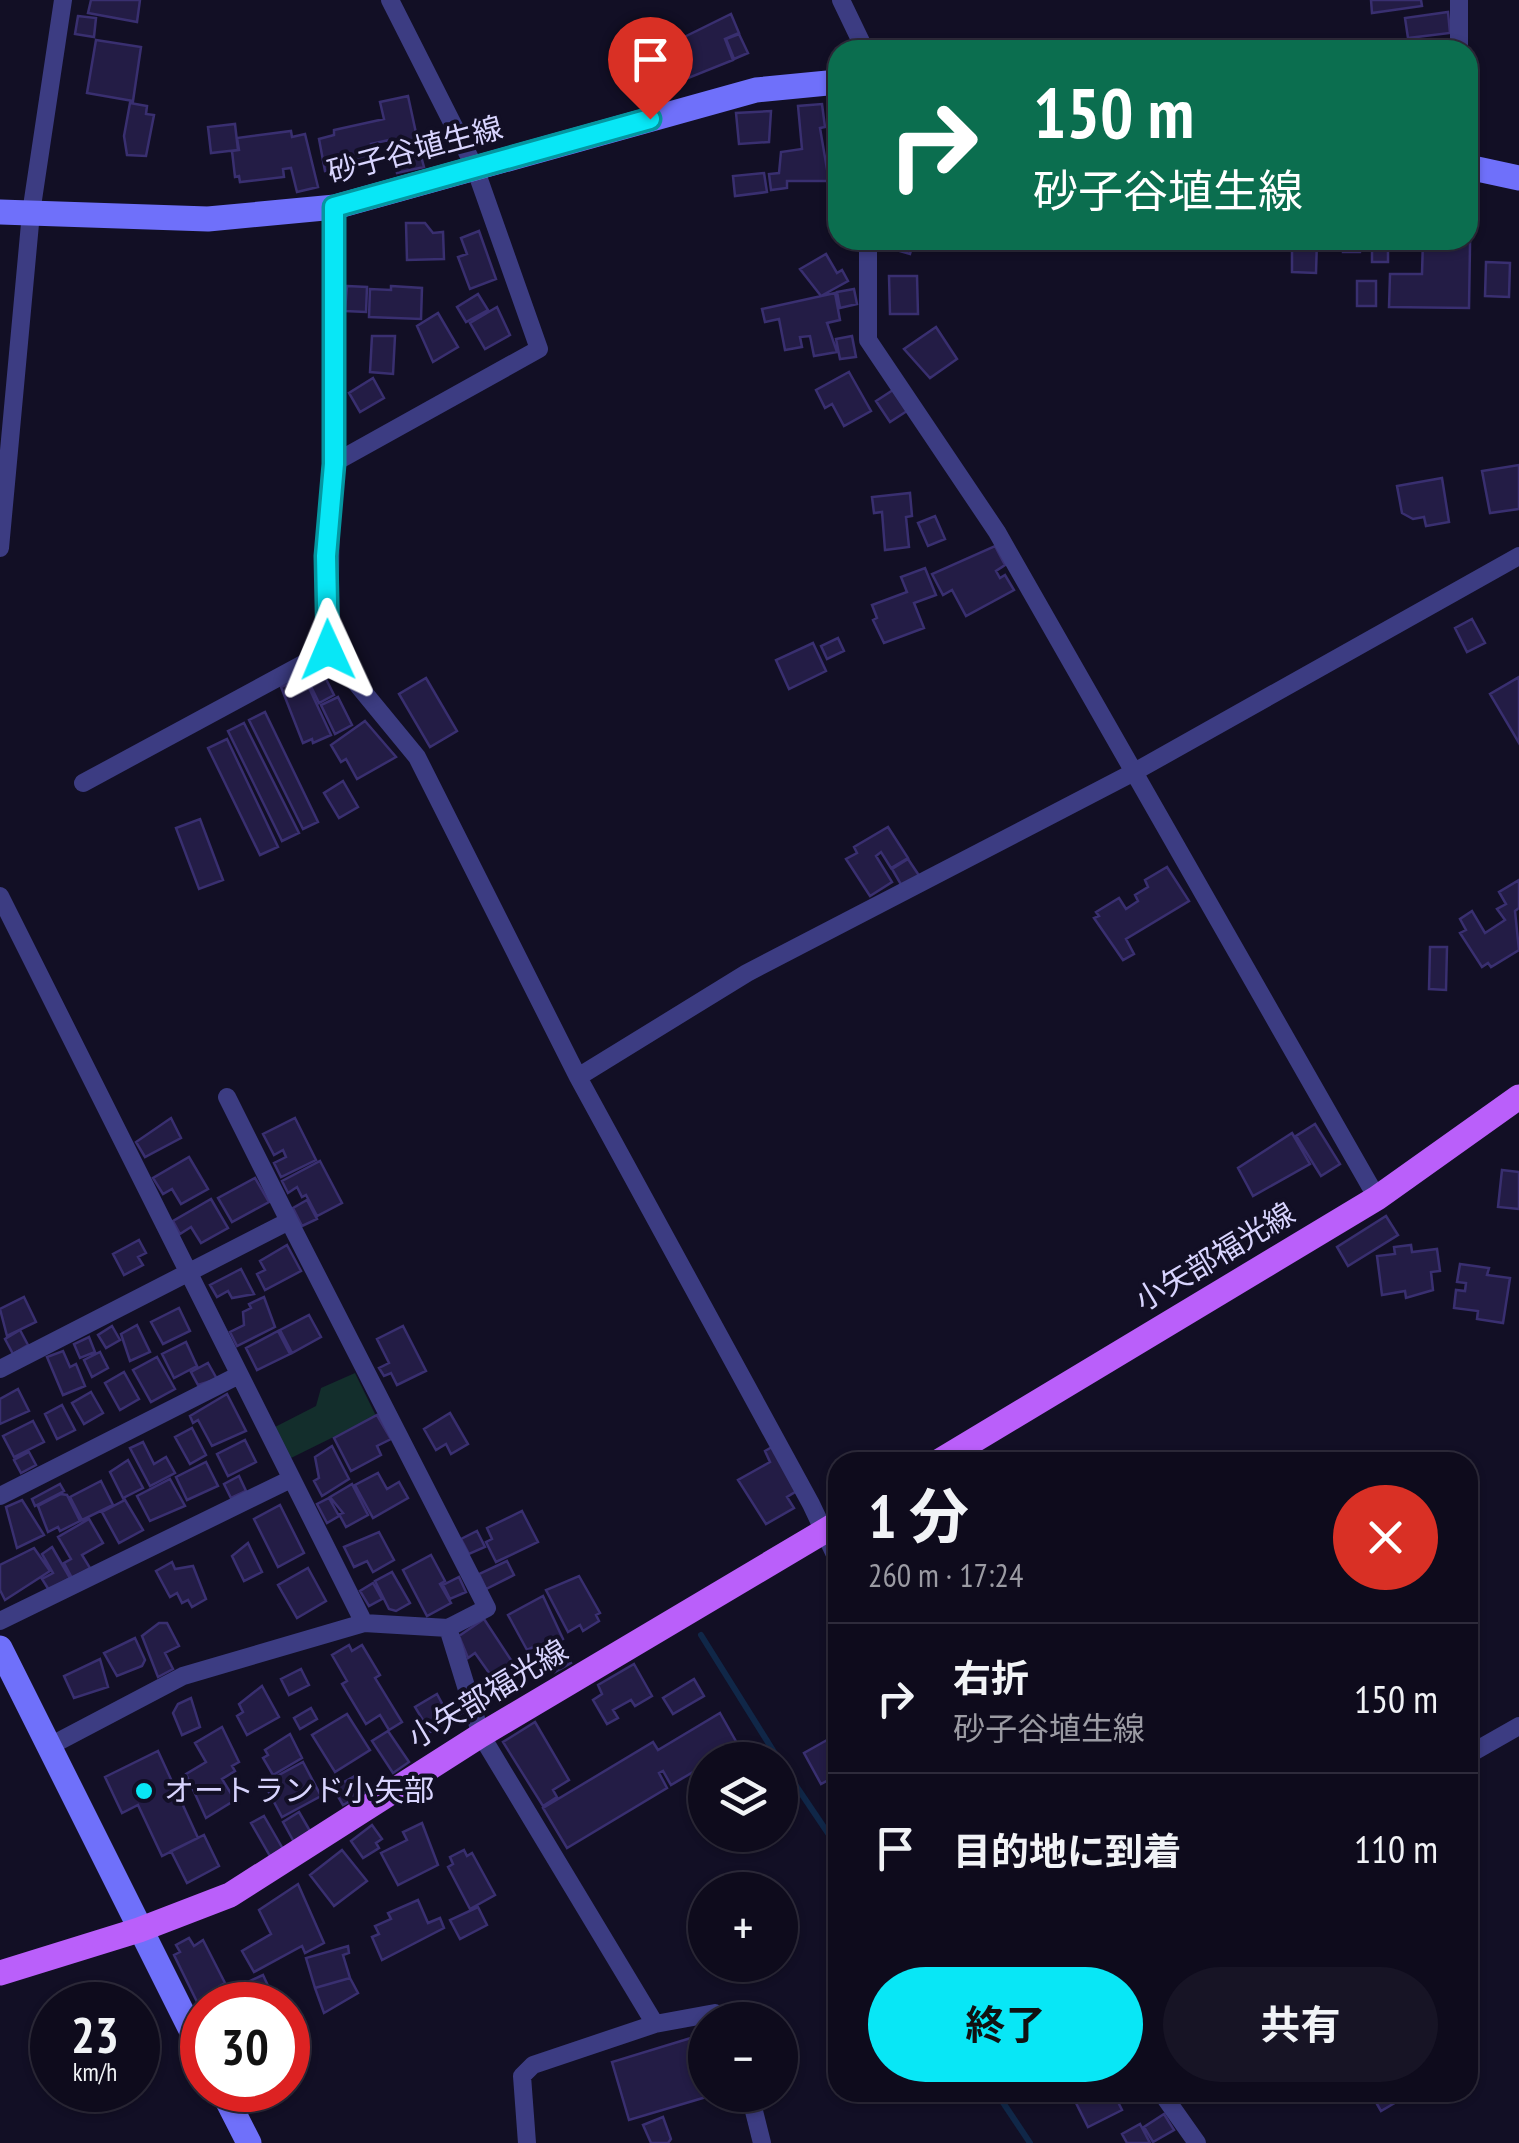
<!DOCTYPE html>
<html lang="ja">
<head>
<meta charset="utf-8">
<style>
  :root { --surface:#0e0b1c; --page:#171425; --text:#f1f3f6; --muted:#9b9ba3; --line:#2e2b3b; --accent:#08e7f6 }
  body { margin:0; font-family:"PT Sans Narrow","Noto Sans JP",sans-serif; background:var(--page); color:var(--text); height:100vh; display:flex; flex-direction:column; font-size:38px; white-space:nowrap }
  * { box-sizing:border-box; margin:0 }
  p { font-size:32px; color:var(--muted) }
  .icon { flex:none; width:55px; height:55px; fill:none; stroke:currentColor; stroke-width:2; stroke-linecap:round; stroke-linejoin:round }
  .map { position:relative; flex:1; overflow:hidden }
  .sheet { position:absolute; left:828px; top:1452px; width:650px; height:650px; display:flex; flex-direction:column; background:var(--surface); border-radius:30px; box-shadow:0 2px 8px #0004,0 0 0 2px var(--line) }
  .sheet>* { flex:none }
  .top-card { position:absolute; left:828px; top:40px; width:650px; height:210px; border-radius:30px; box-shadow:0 2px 8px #0004,0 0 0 2px var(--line); background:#0b6e4f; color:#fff; overflow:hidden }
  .tools { position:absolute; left:688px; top:1742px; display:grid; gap:20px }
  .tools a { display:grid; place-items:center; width:110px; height:110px; border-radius:50%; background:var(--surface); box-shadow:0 2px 8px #0004,0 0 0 2px var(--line); font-size:50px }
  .speed { position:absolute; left:30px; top:1982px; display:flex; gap:20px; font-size:50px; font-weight:700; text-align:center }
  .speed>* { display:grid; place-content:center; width:130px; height:130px; border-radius:50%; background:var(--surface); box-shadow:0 2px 8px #0004,0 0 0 2px var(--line); line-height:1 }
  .speed small { font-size:25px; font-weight:400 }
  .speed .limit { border:15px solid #d22; background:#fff; color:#111 }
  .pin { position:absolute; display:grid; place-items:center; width:85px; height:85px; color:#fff; margin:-102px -42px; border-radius:50% 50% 50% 0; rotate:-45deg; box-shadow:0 0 10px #0007 }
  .pin .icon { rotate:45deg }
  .me { position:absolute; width:110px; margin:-55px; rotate:359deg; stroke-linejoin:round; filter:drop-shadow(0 0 8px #0008) }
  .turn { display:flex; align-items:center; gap:35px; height:210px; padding:0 40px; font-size:45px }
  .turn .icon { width:130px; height:130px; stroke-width:2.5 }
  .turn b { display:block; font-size:70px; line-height:85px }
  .round { display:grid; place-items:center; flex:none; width:105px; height:105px; border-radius:52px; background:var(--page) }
  .headline { display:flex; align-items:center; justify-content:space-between; height:170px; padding:0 40px }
  h1 { font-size:60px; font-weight:700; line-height:75px }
  .cta { display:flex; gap:20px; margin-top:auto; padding:20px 40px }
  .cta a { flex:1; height:115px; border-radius:60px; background:var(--accent); color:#111; font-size:40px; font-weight:700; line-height:115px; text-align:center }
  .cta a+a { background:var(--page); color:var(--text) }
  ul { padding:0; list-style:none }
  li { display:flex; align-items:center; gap:30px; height:150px; padding:0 40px; border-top:2px solid var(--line) }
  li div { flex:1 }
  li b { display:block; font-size:38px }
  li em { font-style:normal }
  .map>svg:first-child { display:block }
  .green { fill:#132e2c }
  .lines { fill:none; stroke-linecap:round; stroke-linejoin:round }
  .stream { stroke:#102748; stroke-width:6 }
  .building { fill:#231c45; stroke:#392f70; stroke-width:2.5 }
  .street { stroke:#3c3c82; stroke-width:18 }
  .secondary { stroke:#6f70fa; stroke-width:25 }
  .primary { stroke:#ba5ffa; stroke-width:25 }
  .route-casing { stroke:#0596a0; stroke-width:25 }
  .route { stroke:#08e7f6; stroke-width:18 }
  .poi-dot { fill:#08e7f6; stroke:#120f25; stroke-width:4 }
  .labels { text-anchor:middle; stroke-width:8; stroke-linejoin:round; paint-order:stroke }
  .street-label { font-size:30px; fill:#d8d4fe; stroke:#120f25 }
  .poi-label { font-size:30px; fill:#d8d4fe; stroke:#120f25; text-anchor:start }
</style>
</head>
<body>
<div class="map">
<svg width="1519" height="2143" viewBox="0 0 1519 2143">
  <rect width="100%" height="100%" fill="#120f25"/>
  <path class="green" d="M355,1373L376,1416L289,1459L275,1427L316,1406L321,1388Z"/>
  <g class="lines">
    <path class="stream" d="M701,1635L779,1760
      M780,1762L838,1848
      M996,2092L1030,2143"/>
  </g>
  <path class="building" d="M91,0H140L137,22L88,13Z
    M1371,0H1421L1422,6L1372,13Z
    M1448,12L1450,33L1408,38L1405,18Z
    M731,14L739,33L725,39L733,60L681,81L666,46Z
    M78,16L96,18L94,37L75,34Z
    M739,34L748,53L734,59L726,39Z
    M96,40L141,47L133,101L87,93Z
    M408,96L421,156L394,162L389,140L371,144L375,161L325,171L319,139L334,135V130L384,119L380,102Z
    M130,103L147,106L146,114L154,115L146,156L127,155L124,136Z
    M822,104L825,127L820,128L829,181H787V188L771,190L769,174L779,173L781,152L802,149L798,106Z
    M771,111L769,142L739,144L736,113Z
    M235,124L238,150L211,153L208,127Z
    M291,131L292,137L305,134L318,187L297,192L291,168L283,169L284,177L240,182L239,176L235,177L232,151L239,150L237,138Z
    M421,156L424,167L397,173L394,162Z
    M764,173L767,192L735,196L733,176Z
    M1468,183H1471L1469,308L1389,307L1390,274H1422L1423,240H1468Z
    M406,223H425L433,233L443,232L444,259L407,260Z
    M479,231L496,279L470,289L458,257L467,254L461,238Z
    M877,240H914L910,254L875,244Z
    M1292,240H1361L1360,252H1343V241L1317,240L1316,273L1292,272Z
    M1372,240H1388V262H1372Z
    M826,254L837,273L842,270L848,281L821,296L800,269Z
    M1486,262L1510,263L1509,297L1485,296Z
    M889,276H917L918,314H890Z
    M1357,281H1376V306H1357Z
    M347,286L367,287L366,312L345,311Z
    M391,286L422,288L421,319L369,317L370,289L391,290Z
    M854,289L857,304L840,308L837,292Z
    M835,293L840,320L827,323L837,352L814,356L810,336L800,337L802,347L785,350L779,319L765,322L762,309Z
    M478,294L488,310L466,322L457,307Z
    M497,307L510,335L485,349L470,323Z
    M438,313L458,347L433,362L417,326Z
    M936,327L957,359L930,378L904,349Z
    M372,336H395L393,374L370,372Z
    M852,336L856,357L840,359L836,339Z
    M849,372L871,411L844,426L832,404L825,408L816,390Z
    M373,378L384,398L360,412L349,393Z
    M893,390L907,411L890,422L876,401Z
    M1519,465V509L1490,513L1482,471Z
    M1442,478L1449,522L1426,526L1424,517L1413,519L1402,513L1397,486Z
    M910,493L912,516L906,517L909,547L885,550L882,512L874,513L872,497Z
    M935,516L945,539L928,546L918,523Z
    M995,546L1005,565L996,571L1000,578L1005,575L1014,590L966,616L952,590L943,595L932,574Z
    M925,568L936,595L914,603L924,628L884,643L873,620L877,618L872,605L907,592L901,577Z
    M1472,619L1485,643L1467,652L1455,628Z
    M838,638L844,651L827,659L821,646Z
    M813,643L826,671L789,689L776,660Z
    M321,669L334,695L319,703L306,676Z
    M304,677L331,735L313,743L312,739L303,743L281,687Z
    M1519,677V743L1490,694Z
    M426,678L457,731L430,747L399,694Z
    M338,697L352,725L335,734L321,705Z
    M265,712L318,822L303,829L249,720Z
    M365,721L396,757L357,779L346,759L341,762L331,745Z
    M244,723L299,833L282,841L228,731Z
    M227,739L278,847L260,855L208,748Z
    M343,781L358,807L339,818L324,793Z
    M200,819L223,880L199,889L176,828Z
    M888,827L908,858L891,868L881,852L876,856L892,882L870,896L846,859L857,853L854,847Z
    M908,859L920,877L903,888L892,869Z
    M1167,867L1189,901L1126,939L1134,954L1123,960L1094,918L1099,916L1096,912L1119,898L1126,909L1138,901L1135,895L1148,887L1145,880Z
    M1519,880V908L1515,911L1519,950L1491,967L1488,963L1482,967L1460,933L1466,930L1460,919L1472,911L1485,933L1505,920L1497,909L1506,904L1499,892Z
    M1430,947H1447L1446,990L1429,989Z
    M171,1118L181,1138L145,1157L136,1142Z
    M295,1118L316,1160L281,1177L274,1163L286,1157L283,1150L274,1155L263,1134Z
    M1315,1124L1340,1164L1321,1176L1296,1136Z
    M1292,1133L1310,1164L1253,1196L1238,1168Z
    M189,1157L208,1189L181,1204L172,1189L163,1194L153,1178Z
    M320,1161L342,1203L317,1216L306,1195L302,1197L297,1187L288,1193L282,1181Z
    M1502,1170L1519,1172V1209L1498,1207Z
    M255,1178L269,1202L232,1222L218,1198Z
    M211,1199L228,1228L201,1243L191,1227L180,1234L173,1221Z
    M307,1200L317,1219L302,1226L293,1208Z
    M1386,1216L1398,1235L1348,1266L1337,1247Z
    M139,1240L146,1253L138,1257L143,1265L124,1275L113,1254Z
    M287,1245L301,1271L265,1290L257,1274L265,1270L260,1261Z
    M1411,1245L1412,1252L1437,1249L1440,1271L1431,1272L1433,1290L1406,1298L1405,1291L1382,1295L1377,1256L1395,1254L1394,1247Z
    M1460,1264L1489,1268L1487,1275L1510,1278L1503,1323L1477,1319L1478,1311L1454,1308L1456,1290L1465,1291L1466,1283L1457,1282Z
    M241,1269L254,1294L232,1298L228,1291L217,1297L210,1285Z
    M24,1297L36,1322L7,1336L0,1309Z
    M264,1297L275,1327L237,1346L230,1332L244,1325L243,1312L251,1308L249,1304Z
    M179,1308L190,1331L163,1344L151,1322Z
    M309,1315L321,1337L292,1353L280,1330Z
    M137,1325L150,1352L130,1361L121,1334Z
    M112,1326L120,1340L106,1348L98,1335Z
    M403,1326L426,1371L397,1385L391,1373L384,1376L379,1368L389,1363L377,1339Z
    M20,1330L28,1345L13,1354L5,1339Z
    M278,1331L290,1354L257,1370L246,1348Z
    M89,1337L95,1352L80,1358L74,1344Z
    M186,1342L197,1366L174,1378L162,1354Z
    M63,1351L70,1367L76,1364L85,1386L63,1395L47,1357Z
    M100,1352L108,1368L92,1377L84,1360Z
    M157,1357L175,1389L151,1402L133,1370Z
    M208,1363L217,1379L198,1385L191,1372Z
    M124,1372L139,1399L120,1410L105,1383Z
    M18,1389L29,1411L0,1424V1399Z
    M91,1392L103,1413L84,1424L72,1403Z
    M227,1394L246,1431L212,1446L198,1420L193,1423L190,1416Z
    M62,1405L75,1430L57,1439L45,1414Z
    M450,1413L468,1444L451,1454L446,1444L436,1450L424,1429Z
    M377,1415L391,1439L377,1446L381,1455L351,1471L334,1438Z
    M33,1421L44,1442L14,1457L3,1436Z
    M192,1428L206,1455L190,1464L175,1437Z
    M245,1440L256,1462L228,1476L217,1454Z
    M143,1442L154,1464L166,1457L175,1473L150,1486L130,1448Z
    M781,1442L805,1486L787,1497L794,1508L766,1524L738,1480L770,1462L765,1451Z
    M332,1446L349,1479L322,1496L314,1481L319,1478L315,1457Z
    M29,1452L36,1465L21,1473L14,1460Z
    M128,1460L143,1488L123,1498L110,1472Z
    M206,1462L218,1486L187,1500L176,1477Z
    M378,1473L387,1489L399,1482L408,1498L373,1518L355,1485Z
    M239,1476L246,1491L231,1498L224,1484Z
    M170,1479L185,1506L150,1521L137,1496Z
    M101,1481L113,1505L82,1520L70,1497Z
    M60,1484L64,1491L35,1506L32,1499Z
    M352,1484L368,1515L346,1527L339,1514L343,1513L330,1497Z
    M61,1494L67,1495L80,1521L60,1531L58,1527L48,1532L38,1506Z
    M329,1498L339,1516L327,1523L317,1504Z
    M22,1500L44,1535L17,1548L6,1507Z
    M125,1500L143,1530L119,1543L102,1512Z
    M280,1505L304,1553L278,1567L254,1519Z
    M522,1511L538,1542L496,1562L486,1542L492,1539L487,1528Z
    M89,1519L103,1543L82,1555L90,1568L72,1578L64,1563L71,1559L58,1537Z
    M477,1531L485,1547L469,1554L461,1539Z
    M379,1532L394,1560L373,1572L367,1561L354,1567L344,1547Z
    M248,1543L262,1572L244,1581L232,1556Z
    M52,1547L70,1578L49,1590L42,1579L53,1573L42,1554Z
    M34,1548L50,1571L5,1600L0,1590V1565Z
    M431,1555L445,1581L440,1584L451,1603L427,1616L403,1570Z
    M507,1561L514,1575L486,1589L479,1574Z
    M172,1562L175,1569L193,1566L206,1599L192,1607L188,1600L182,1603L177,1593L170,1597L156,1571Z
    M308,1568L326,1601L297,1618L278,1585Z
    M392,1572L410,1603L396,1611L389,1609L375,1581Z
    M579,1576L600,1613L596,1615L599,1621L583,1631L580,1625L568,1632L546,1590Z
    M459,1577L466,1592L450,1599L443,1585Z
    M373,1583L382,1599L369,1606L360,1591Z
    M543,1596L563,1639L541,1651L538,1645L527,1650L508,1615Z
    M484,1619L513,1663L492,1677L475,1653L468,1658L459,1636Z
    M159,1623H167L179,1646L165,1653L173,1669L158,1677L142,1636Z
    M135,1638L145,1660L142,1666L117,1676L104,1653Z
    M560,1644L571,1663L555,1672L544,1653Z
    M349,1645L352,1651L362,1645L380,1675L375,1678L402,1722L389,1730L380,1715L366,1724L342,1684L347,1681L332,1655Z
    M100,1659L108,1687L74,1698L64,1676Z
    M634,1664L652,1696L635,1706L631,1700L613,1710L618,1718L607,1724L593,1700L602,1694L598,1685Z
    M301,1669L309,1685L289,1695L281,1679Z
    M694,1679L704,1696L673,1714L663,1698Z
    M262,1686L279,1717L247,1735L237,1716L243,1712L239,1704Z
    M437,1694L444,1707L458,1699L465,1711L430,1732L415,1707Z
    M191,1698L200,1727L182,1735L173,1713L178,1704Z
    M311,1708L317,1719L300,1729L294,1718Z
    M720,1713L738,1745L705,1760V1765L671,1785L663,1771L659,1773L667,1788L567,1848L543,1808L653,1742L658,1750Z
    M347,1714L370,1750L335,1772L312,1735Z
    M535,1722L569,1780L553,1790L557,1797L543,1806L503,1742Z
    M222,1727L239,1762L232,1766L235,1771L222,1779L235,1800L206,1818L186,1774L206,1762L195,1743Z
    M388,1731L409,1762L393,1773L372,1741Z
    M290,1734L302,1758L273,1775L263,1758L268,1755L265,1750Z
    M827,1740L838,1754V1781L834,1777L821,1784L804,1753Z
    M158,1751L198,1838L162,1856L138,1805L122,1813L105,1777Z
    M303,1762L321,1796L282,1817L264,1783Z
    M355,1776L365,1793L343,1805L333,1788Z
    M299,1812L310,1831L294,1842L283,1822Z
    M264,1816L283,1849L270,1856L251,1823Z
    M422,1823L438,1865L398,1885L381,1853L407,1840L403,1832Z
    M372,1825L382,1839L376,1843L379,1848L363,1858L351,1841Z
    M204,1835L219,1866L187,1883L171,1851Z
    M342,1850L367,1881L334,1906L310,1875Z
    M464,1850L467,1856L472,1853L495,1895L470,1909L448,1867L453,1864L450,1857Z
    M298,1884L324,1943L305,1953L302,1946L254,1972L242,1951L271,1934L259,1910Z
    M418,1900L428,1923L440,1918L444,1928L382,1960L372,1937L379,1934L375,1926L391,1919L388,1913Z
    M478,1907L487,1925L460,1939L450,1920Z
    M189,1938L194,1946L203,1940L225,1983L220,1986L227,2001L202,2005V2012L174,1955L180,1952L176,1945Z
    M348,1946L349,1953L343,1955L350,1978L315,1988L306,1958Z
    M263,1975L277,2005H245L237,1987Z
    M350,1978L358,1993L324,2013L315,1988Z
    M704,2034L705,2095H713L629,2120L612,2062Z
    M1060,2092H1113L1122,2110L1088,2127L1072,2095L1063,2099Z
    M1370,2092H1400L1403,2098L1381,2111Z
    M1164,2114L1174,2130L1153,2142L1144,2127Z
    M663,2117L671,2139L668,2143H651L643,2125Z
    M1140,2124L1150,2143H1127L1122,2134Z"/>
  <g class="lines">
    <path class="street" d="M841,0L865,50
      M1459,50V0
      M335,207L329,650L417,757L578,1077L811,1504L838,1561
      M868,240V340L997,532L1377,1198
      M334,463L539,349L475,168L390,0
      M0,548L31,213L63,0
      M83,783L329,650
      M0,896L364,1623
      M578,1077L747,973L1136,771L1519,556
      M227,1097L289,1221
      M0,1369L289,1221L487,1608L448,1628L364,1623L183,1676L48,1747
      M0,1496L239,1375
      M0,1621L291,1479
      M448,1628L481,1735L655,2024L533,2065L522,2076L527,2143
      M1468,1755L1519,1726
      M655,2024L715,2013L725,2020
      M1161,2092L1197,2143
      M750,2095L762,2143"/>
    <path class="secondary" d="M1468,167L1519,178
      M0,212L208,219L335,207L756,90L838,82
      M0,1648L202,2052
      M222,2090L249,2143"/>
    <path class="primary" d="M938,1462L1377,1198L1519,1097
      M0,1973L139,1930L230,1895L481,1735L838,1523"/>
  </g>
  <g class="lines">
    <defs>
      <path id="route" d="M328,650L326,556L334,464V207L650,119"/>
    </defs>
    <use href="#route" class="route-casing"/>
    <use href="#route" class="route"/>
  </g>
  <circle class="poi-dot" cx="144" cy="1791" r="10"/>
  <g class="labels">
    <g class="street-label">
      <text transform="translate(415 150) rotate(-15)" y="10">砂子谷埴生線</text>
      <text transform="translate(1215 1257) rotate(-31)" y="10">小矢部福光線</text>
      <text transform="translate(488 1694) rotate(-31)" y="10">小矢部福光線</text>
    </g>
    <g class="poi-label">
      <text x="164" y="1801">オートランド小矢部</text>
    </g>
  </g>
</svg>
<div class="tools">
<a><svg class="icon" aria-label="layers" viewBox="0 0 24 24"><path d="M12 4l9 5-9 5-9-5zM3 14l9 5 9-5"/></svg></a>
<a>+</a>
<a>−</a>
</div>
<div class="speed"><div>23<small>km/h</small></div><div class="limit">30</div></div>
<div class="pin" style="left:650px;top:119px;background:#d93025"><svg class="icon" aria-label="arrive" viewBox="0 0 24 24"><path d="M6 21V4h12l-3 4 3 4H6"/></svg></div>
<svg class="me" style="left:328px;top:650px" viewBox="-20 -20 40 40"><path d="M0-17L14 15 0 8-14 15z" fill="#08e7f6" stroke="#fff" stroke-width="4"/></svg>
<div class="top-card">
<div class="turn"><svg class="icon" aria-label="right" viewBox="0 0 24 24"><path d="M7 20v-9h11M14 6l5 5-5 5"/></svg><div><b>150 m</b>砂子谷埴生線</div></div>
</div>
<section class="sheet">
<div class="headline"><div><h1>1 分</h1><p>260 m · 17:24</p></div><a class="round" style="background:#d93025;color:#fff"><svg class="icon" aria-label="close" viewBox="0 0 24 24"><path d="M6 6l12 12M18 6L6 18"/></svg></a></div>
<ul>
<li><svg class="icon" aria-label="right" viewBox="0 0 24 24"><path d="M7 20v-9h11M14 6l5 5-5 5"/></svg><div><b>右折</b><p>砂子谷埴生線</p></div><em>150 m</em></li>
<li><svg class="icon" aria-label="arrive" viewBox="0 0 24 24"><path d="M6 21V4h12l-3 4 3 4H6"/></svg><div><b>目的地に到着</b></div><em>110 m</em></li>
</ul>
<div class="cta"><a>終了</a><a>共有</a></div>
</section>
</div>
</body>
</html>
